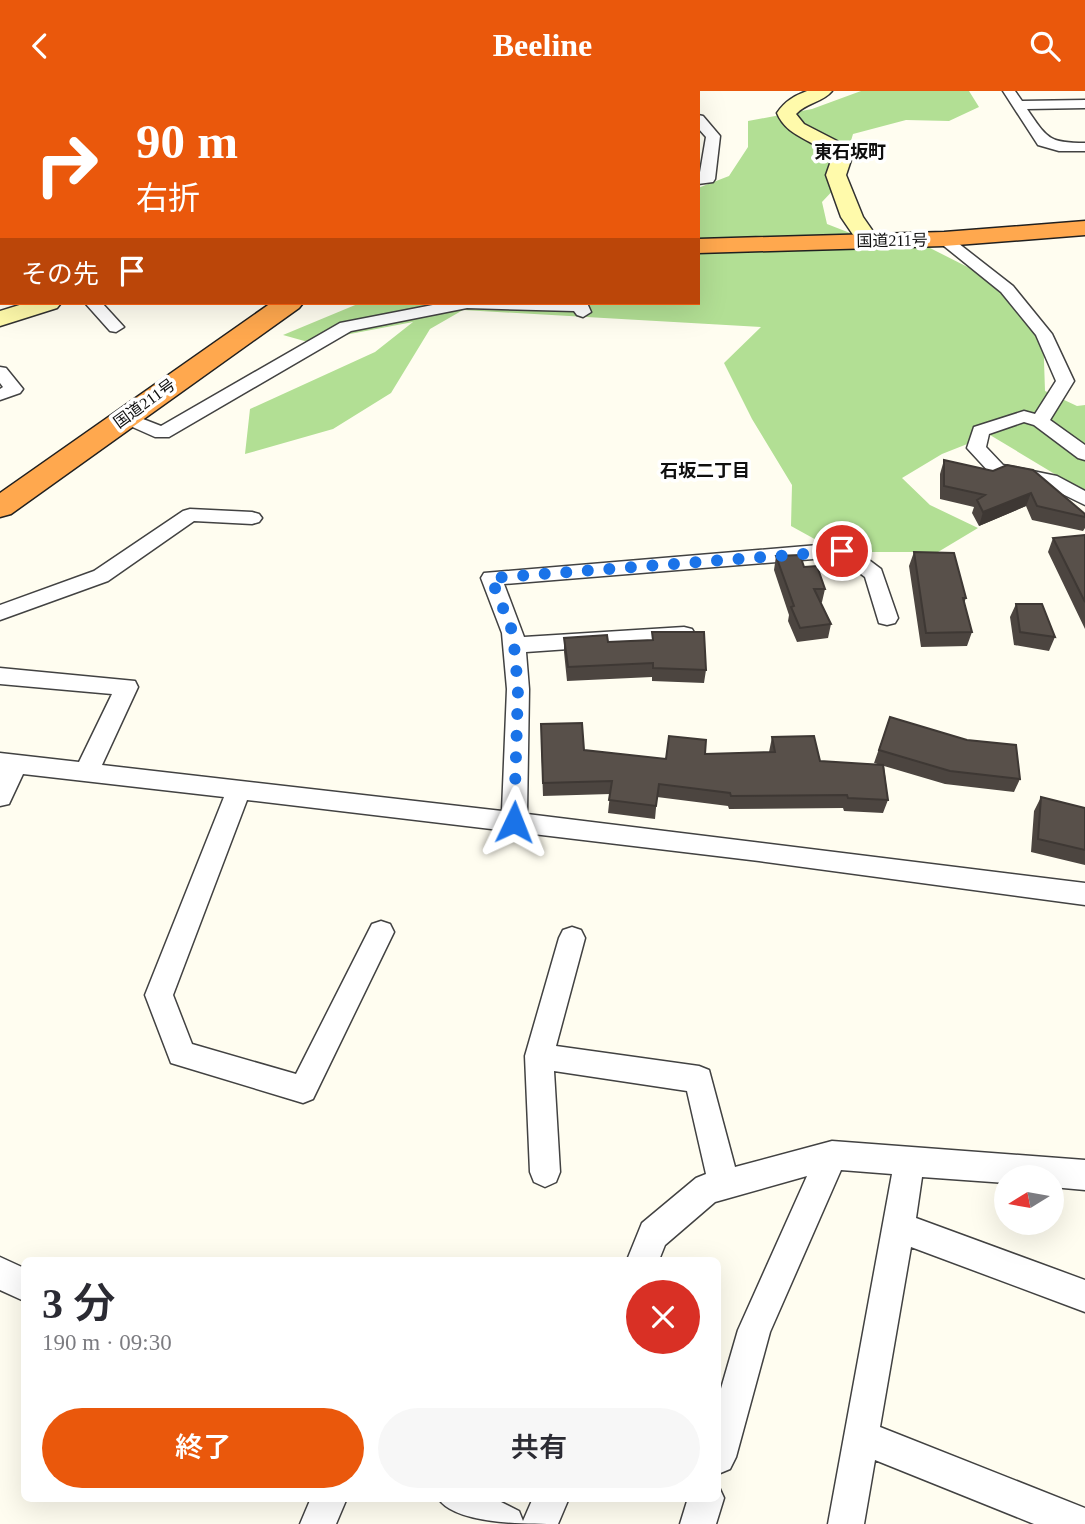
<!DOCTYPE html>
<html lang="ja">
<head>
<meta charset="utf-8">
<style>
  :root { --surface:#fff; --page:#f7f7f7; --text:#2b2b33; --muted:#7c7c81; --accent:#ea580c }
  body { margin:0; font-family:"Times New Roman","Noto Sans JP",serif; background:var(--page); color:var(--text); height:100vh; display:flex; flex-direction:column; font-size:26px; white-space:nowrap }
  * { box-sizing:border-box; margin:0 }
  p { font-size:23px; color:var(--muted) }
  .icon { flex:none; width:38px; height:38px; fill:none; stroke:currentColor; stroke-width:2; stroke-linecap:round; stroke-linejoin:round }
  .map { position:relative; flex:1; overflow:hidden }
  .drawer { position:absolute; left:21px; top:1166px; width:700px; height:245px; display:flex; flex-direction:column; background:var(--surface); border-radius:10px; box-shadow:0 7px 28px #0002 }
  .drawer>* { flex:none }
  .top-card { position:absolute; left:0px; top:0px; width:700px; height:214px; box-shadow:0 7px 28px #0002; background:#ea580c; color:#fff; overflow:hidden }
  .needle { width:46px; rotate:259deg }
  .fabs { position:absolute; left:994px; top:1074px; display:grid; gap:14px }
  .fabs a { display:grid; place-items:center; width:70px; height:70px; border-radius:50%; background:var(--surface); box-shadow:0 7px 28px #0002; font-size:35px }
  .pin { position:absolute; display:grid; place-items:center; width:60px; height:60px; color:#fff; margin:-30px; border:4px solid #fff; border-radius:50%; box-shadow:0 2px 7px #0007 }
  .me { position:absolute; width:77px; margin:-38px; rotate:2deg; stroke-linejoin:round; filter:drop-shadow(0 0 5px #0008) }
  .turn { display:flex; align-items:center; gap:24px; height:147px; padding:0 21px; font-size:32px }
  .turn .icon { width:91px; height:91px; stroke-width:2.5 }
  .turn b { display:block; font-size:49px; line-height:60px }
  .then { display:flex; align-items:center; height:66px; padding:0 21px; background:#0003; gap:14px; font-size:26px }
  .round { display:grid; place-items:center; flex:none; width:74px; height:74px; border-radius:37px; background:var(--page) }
  .head { display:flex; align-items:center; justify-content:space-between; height:119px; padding:0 21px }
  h1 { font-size:42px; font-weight:600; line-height:52px }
  .button { display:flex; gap:14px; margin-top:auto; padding:14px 21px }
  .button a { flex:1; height:80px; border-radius:42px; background:var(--accent); color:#fff; font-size:28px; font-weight:600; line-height:80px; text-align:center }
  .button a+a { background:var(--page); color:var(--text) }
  header { display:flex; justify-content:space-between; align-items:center; height:91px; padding:0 21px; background:var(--accent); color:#fff; font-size:32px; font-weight:600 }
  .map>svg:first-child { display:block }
  .forest { fill:#b2df94 }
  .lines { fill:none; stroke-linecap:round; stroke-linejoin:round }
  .street-casing { stroke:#424242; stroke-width:3 }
  .secondary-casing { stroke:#313131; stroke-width:3 }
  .highway-casing { stroke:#202020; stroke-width:3 }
  .street { fill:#fff; fill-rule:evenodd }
  .secondary { fill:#fffaab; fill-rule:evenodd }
  .highway { fill:#ffa84e; fill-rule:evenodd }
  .wall { fill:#4c4540 }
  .shaded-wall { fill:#3e3834 }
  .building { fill:#58504a; stroke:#3e3834; stroke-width:2 }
  .route { stroke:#1a73e8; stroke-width:12; stroke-dasharray:0 21.6 }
  .labels { text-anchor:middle; stroke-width:7; stroke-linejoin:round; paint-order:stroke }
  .far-street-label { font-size:16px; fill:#0f0f0f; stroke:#fff }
  .far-neighbourhood-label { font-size:18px; font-weight:bold; fill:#0f0f0f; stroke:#fff }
</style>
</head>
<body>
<header><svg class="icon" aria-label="back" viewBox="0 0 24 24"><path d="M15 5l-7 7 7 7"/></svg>Beeline<svg class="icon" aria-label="search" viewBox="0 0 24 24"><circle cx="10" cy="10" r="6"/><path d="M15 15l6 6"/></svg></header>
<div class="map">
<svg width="1085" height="1433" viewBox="0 0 1085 1433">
  <rect width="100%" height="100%" fill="#fffdf0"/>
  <path class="forest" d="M861,0H969L979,16L949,30L906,29L853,43L838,94L822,111L827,133L868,149L930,157L1013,199L1043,239L1045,300L1077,315L1085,314V406L1068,391L990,344L942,363L902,387L930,414L978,437L938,461H871L820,451L791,435L792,394L752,328L724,272L761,236L463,219L430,238L391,302L333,338L245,363L250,318L375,261L413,231L308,251L283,244L360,212H698V97L729,85L748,56V30L812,18Z"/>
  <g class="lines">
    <defs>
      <path id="street" d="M64,0H76L77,2H64Z
        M154,0H166V2H154Z
        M439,0H464L438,2Z
        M667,0H680L681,2H668Z
        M1003,0H1015L1022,10L1085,9V17L1027,18C1047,47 1048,52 1085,52V60H1059L1038,54Z
        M698,24L703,25L720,45L715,88L713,91L698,93L706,46L698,37Z
        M0,73H2V81H0Z
        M944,143L949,145L1013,195L1052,243L1074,290L1050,329L1085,354V369L1078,367L1034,334L1024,331L989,343L986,356L1003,374L1057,385L1085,400V414L1044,394L990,382L967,357L974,336L1024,320L1035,323L1056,290L1036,244L1001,201L939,151L936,148L939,145Z
        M85,212H102L124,236L116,241L110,240Z
        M443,212H587L591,221L583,226L577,224L574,220L467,217L351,240L169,346H155L119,330L116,326L125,321L161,335L340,232Z
        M0,276L6,277L23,298L20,302L0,309V298L3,296L0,292Z
        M190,418L252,421L259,423L262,427L259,431L252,433L194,430L108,490L0,529V514L94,480L183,420Z
        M842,452L849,454L881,478L898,527L895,532L887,534L879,532L865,486L838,466L504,493L524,546L684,536L692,538L695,543L692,548L684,550L526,561L529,598L527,723L1085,792V814L759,770L247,709L173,904L192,953L296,983L372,833L381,830L390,833L394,841L313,1008L303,1012L171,972L145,904L224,706L23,683L9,713L0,715V662L79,671L112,603L0,593V577L135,590L138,596L102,674L502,720L507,598L502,542L481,487L484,482Z
        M572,836L581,839L585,847L556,955L699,975L709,979L735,1076L832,1050L1085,1069V1099L1052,1096V1087H1006V1092L922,1086L916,1127L1085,1189V1221L911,1156L880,1336L1085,1417V1433H1034L875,1369L864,1433H828L892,1083L841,1079L770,1241L736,1366L730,1378L718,1383V1308L738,1239L807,1085L715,1111L665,1154L659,1169H627L642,1132L696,1087L706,1083L687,1000L554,980L560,1081L556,1091L545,1096L534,1091L530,1081L525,965L559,847L563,839Z
        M0,1166L24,1177V1210L0,1199Z
        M718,1394L724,1407L716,1433H680L688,1407H718Z
        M311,1407H347L336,1433H300Z
        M438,1407H493L519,1420L523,1430L533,1407H569L558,1433C523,1433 454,1433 438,1407Z"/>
      <path id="secondary" d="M807,0H832C823,11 806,12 796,23L804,33L837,50L852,66L846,84L863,126L879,149L876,154H860L841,126L826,84L832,67C815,48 787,47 777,22C785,10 794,5 807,0Z
        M0,35H2V47H0Z
        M26,212H61L57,217L0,235V220Z"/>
      <path id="highway" d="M1085,130V144L944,155L698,162V148L944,141Z
        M271,212H303L299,217L11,423L0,426V402Z"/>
    </defs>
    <use href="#street" class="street-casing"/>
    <use href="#secondary" class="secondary-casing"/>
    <use href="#highway" class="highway-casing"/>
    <use href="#street" class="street"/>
    <use href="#secondary" class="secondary"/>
    <use href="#highway" class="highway"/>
  </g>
  <path class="wall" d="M944,369L993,380L1085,423V437L1083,440L1032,429L1026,415L979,435L972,422L974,416L940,408V383Z
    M1085,444V538L1048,461L1053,447Z
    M914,461L966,507L964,512L972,541L967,555L921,556L909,475Z
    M776,465L804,476L825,498L822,511L821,512L831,533L828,547L797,551L788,530L789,524L774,479Z
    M1016,513L1055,546L1049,560L1014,554L1010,526Z
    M652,541L706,579L704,592L652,590V586L567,590L564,561V547L608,551L652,549Z
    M890,626L1020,688L1014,701L945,693L884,675L888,709L883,722L844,720L843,717L729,718L728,715L657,706L655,728L608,722L610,703L543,705L541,647L584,659L666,668L705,663L769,661L772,646L820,670L881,674L874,672Z
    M1041,706L1085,717V774L1031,761L1034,720Z"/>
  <path class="shaded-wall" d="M1031,402L1026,415L979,435L983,421Z"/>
  <path class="building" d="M944,369L993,380L1007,374L1033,379L1085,423V426L1037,415L1031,402L983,421L977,409L985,404L944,395Z
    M1085,444V511L1053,447Z
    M914,461L954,462L966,507H963L972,541L926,542Z
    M800,464L804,476L817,475L825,498H814L831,533L800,537L791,516L794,515L776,465Z
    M1016,513H1042L1055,546L1020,541Z
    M652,541H704L706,579L653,577V572L568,576L564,547L607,544L608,551L653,549Z
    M890,626L967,649L1016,654L1020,688L950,680L879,659Z
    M582,632L584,659L666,668L669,645L706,649L705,663L775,661L772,646L814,645L820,670L883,674L888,709L848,707L847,704L731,705L730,702L659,693L656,715L609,709L612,690L543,692L541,633Z
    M1041,706L1085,717V759L1038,748Z"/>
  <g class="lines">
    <path class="route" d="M514,731L518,598L513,542L491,487L842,460"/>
  </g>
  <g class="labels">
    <g class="far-street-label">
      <text transform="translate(892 149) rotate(-1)" y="6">国道211号</text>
      <text transform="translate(144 312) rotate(-36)" y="6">国道211号</text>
    </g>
    <g class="far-neighbourhood-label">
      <text x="850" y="67">東石坂町</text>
      <text x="705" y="386">石坂二丁目</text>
    </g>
  </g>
</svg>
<div class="fabs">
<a><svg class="needle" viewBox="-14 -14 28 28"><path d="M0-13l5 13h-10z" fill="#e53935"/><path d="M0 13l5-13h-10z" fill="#7c7c81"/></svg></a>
</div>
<div class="pin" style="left:842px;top:460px;background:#d93025"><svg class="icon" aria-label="arrive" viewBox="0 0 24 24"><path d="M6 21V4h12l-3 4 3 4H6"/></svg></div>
<svg class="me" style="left:514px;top:731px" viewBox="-20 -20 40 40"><path d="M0-17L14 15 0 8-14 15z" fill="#1a73e8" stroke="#fff" stroke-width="4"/></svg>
<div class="top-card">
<div class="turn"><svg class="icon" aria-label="right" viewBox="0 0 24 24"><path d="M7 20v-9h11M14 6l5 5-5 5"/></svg><div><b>90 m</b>右折</div></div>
<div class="then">その先<svg class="icon" aria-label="arrive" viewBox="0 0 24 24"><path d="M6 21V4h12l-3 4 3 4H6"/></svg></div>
</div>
<section class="drawer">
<div class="head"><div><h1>3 分</h1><p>190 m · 09:30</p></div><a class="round" style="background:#d93025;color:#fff"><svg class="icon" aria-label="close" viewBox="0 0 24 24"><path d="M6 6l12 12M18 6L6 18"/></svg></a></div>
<div class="button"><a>終了</a><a>共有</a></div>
</section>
</div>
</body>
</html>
